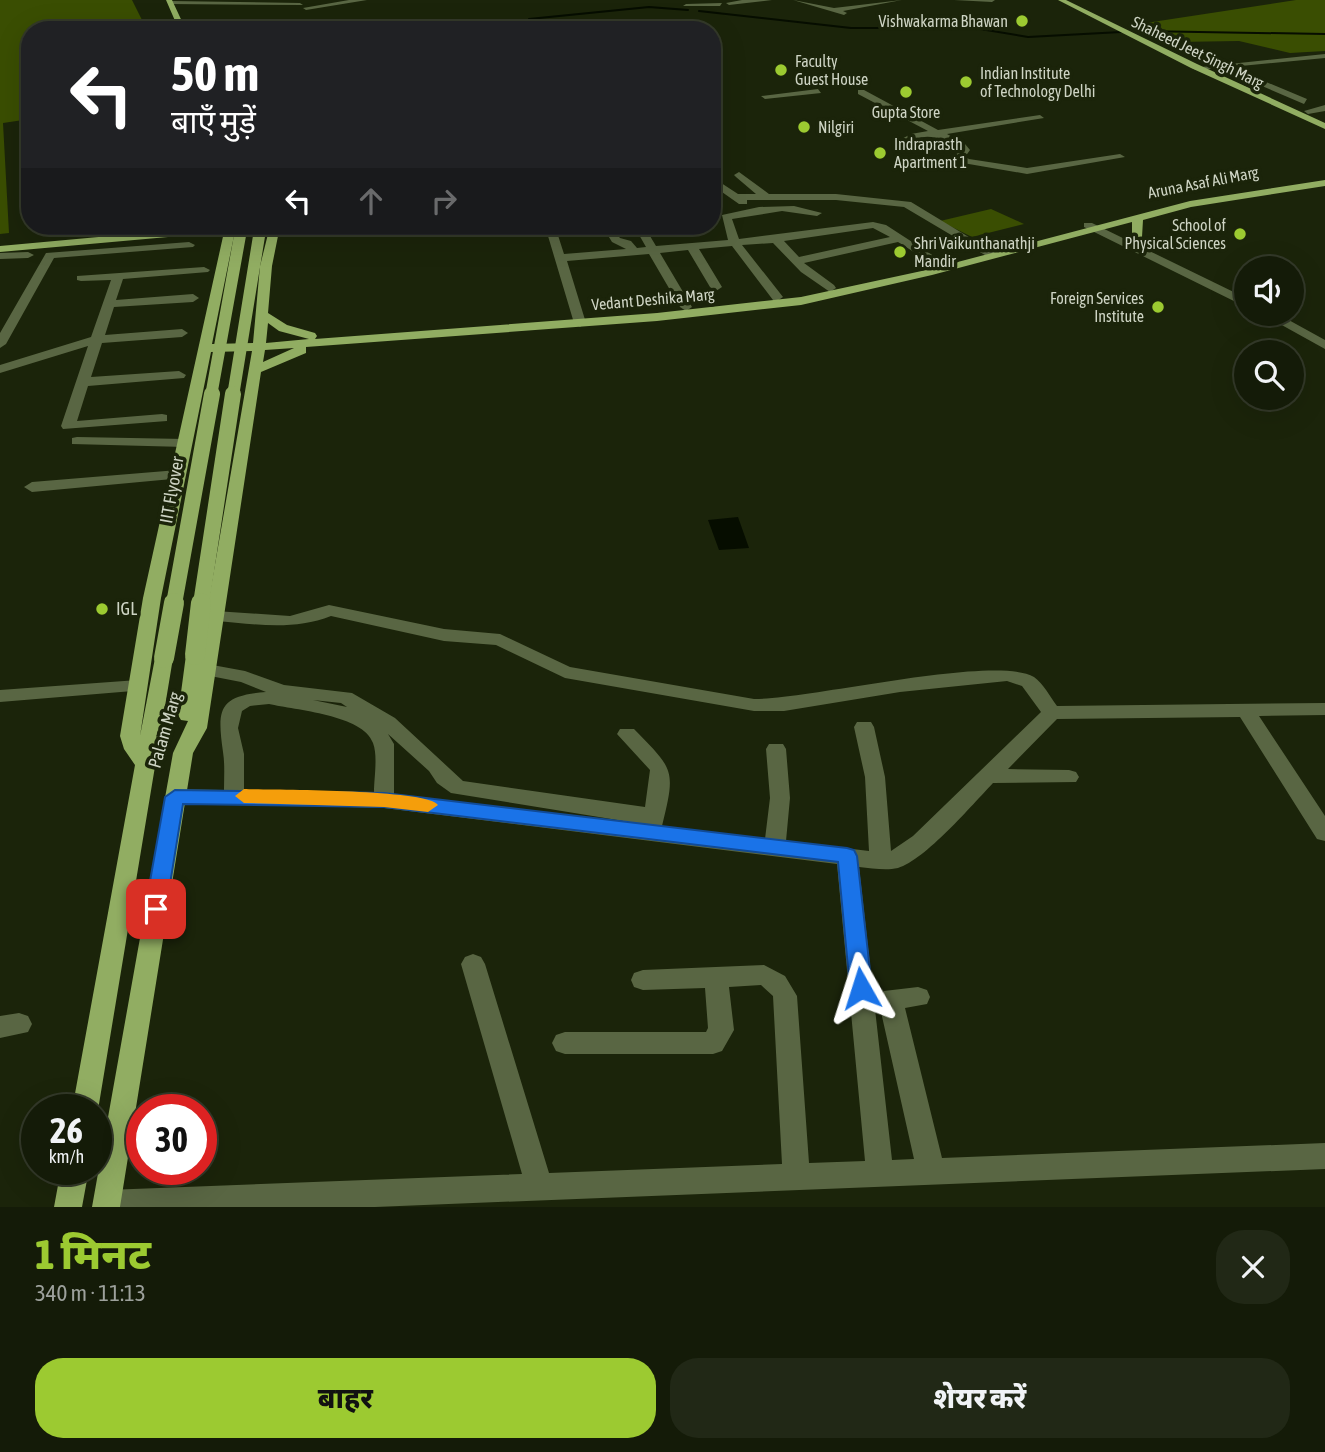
<!DOCTYPE html>
<html lang="hi">
<head>
<meta charset="utf-8">
<style>
  :root { --surface:#141b08; --page:#212816; --text:#f1f3f6; --muted:#9da19c; --line:#333929; --accent:#9cca31 }
  body { margin:0; font-family:"Asap Condensed","Noto Sans Devanagari",sans-serif; background:var(--page); color:var(--text); height:100vh; display:flex; flex-direction:column; font-size:26px; white-space:nowrap }
  * { box-sizing:border-box; margin:0 }
  p { font-size:23px; color:var(--muted) }
  .icon { flex:none; width:38px; height:38px; fill:none; stroke:currentColor; stroke-width:2; stroke-linecap:round; stroke-linejoin:round }
  .map { position:relative; height:1207px; overflow:hidden }
  .details { display:flex; flex-direction:column; background:var(--surface); flex:1 }
  .details>* { flex:none }
  .guide { position:absolute; left:21px; top:21px; width:700px; height:214px; border-radius:28px; box-shadow:0 7px 28px #0002,0 0 0 2px var(--line); background:#202124; color:#fff; overflow:hidden }
  .controls { position:absolute; left:1234px; top:256px; display:grid; gap:14px }
  .controls a { display:grid; place-items:center; width:70px; height:70px; border-radius:50%; background:var(--surface); box-shadow:0 7px 28px #0002,0 0 0 2px var(--line); font-size:35px }
  .speed { position:absolute; left:21px; top:1094px; display:flex; gap:14px; font-size:35px; font-weight:700; text-align:center }
  .speed>* { display:grid; place-content:center; width:91px; height:91px; border-radius:50%; background:var(--surface); box-shadow:0 7px 28px #0002,0 0 0 2px var(--line); line-height:1 }
  .speed small { font-size:18px; font-weight:400 }
  .speed .limit { border:10px solid #d22; background:#fff; color:#111 }
  .pin { position:absolute; display:grid; place-items:center; width:60px; height:60px; color:#fff; margin:-30px; border-radius:14px; box-shadow:0 4px 10px #0006 }
  .me { position:absolute; width:77px; margin:-38px; rotate:354deg; stroke-linejoin:round; filter:drop-shadow(0 0 5px #0008) }
  .turn { display:flex; align-items:center; gap:24px; height:147px; padding:0 35px; font-size:32px }
  .turn .icon { width:91px; height:91px; stroke-width:2.5 }
  .turn b { display:block; font-size:49px; line-height:60px }
  .lanes { display:flex; align-items:center; height:66px; padding:0 35px; background:#0003; justify-content:center; gap:35px; direction:ltr }
  .lanes .off { opacity:.35 }
  .round { display:grid; place-items:center; flex:none; width:74px; height:74px; border-radius:28px; background:var(--page) }
  .headline { display:flex; align-items:center; justify-content:space-between; height:119px; padding:0 35px }
  h1 { font-size:42px; font-weight:800; line-height:52px; color:var(--accent) }
  .primary-button { display:flex; gap:14px; margin-top:auto; padding:14px 35px }
  .primary-button a { flex:1; height:80px; border-radius:28px; background:var(--accent); color:#111; font-size:28px; font-weight:800; line-height:80px; text-align:center }
  .primary-button a+a { background:var(--page); color:var(--text) }
  .map>svg:first-child { display:block }
  .green { fill:#3a4e02 }
  .water { fill:#060d00 }
  .lines { fill:none; stroke-linecap:round; stroke-linejoin:round }
  .stream { stroke:#060d00; stroke-width:2 }
  .minor { fill:#596643; fill-rule:evenodd }
  .major { fill:#91ad62; fill-rule:evenodd }
  .major-bridge-far3 { stroke:#91ad62; stroke-width:10 }
  .major-bridge-far2 { stroke:#91ad62; stroke-width:12 }
  .major-bridge-far1 { stroke:#91ad62; stroke-width:16 }
  .major-bridge { stroke:#91ad62; stroke-width:20 }
  .route { fill:#1a73e8; stroke:#114b97; stroke-width:2 }
  .slow { fill:#f59e0b }
  .poi-dot { fill:#9cca31; stroke:#1b240a; stroke-width:2.5 }
  .labels { text-anchor:middle; stroke-width:7; stroke-linejoin:round; paint-order:stroke }
  .far-poi-label { font-size:16px; fill:#ced4c4; stroke:#1b240a; text-anchor:start }
  .far-street-label { font-size:16px; fill:#ced4c4; stroke:#1b240a }
  .street-label { font-size:18px; fill:#ced4c4; stroke:#1b240a }
  .poi-label { font-size:18px; fill:#ced4c4; stroke:#1b240a; text-anchor:start }
</style>
</head>
<body>
<div class="map">
<svg width="1325" height="1207" viewBox="0 0 1325 1207">
  <rect width="100%" height="100%" fill="#1b240a"/>
  <path class="green" d="M0,0H132L147,30H30V119L3,123L9,233L0,234Z
    M1296,0H1325V51L1290,53L1239,41L1176,42L1139,24Z
    M991,209L1024,224L972,237L940,221Z"/>
  <path class="water" d="M738,517L749,548L719,550L708,520Z"/>
  <g class="lines">
    <path class="stream" d="M699,11L851,28H908L944,23L1028,37L1121,32
      M529,19L649,7L688,10
      M484,23L509,21
      M1140,31L1325,34"/>
    <path class="minor" d="M349,0H367L306,10L303,8Z
      M742,0H772L729,5L726,3Z
      M793,0L834,8L902,0L843,11L847,13L844,15Z
      M954,0H995L992,2Z
      M170,1L300,3L303,5L168,4Z
      M722,3L720,6H683L686,4Z
      M442,20L445,24L427,30H416Z
      M1325,54V58L1230,67L1307,99L1304,104L1220,68L1196,70L1192,68Z
      M818,89L821,93L765,99L761,96Z
      M858,90H864L938,130L1040,115L1044,118L947,134L965,144L970,150L965,157L969,159L1027,168L1120,154L1125,157L1027,174L963,163L955,158L959,148C944,140 932,133 915,139C907,142 902,147 894,147V143L911,134L928,131L858,94Z
      M1325,105V111L1308,114L1304,111Z
      M739,172L769,194H836L911,202L1000,256L990,258L904,207L836,200H747V204H739L712,185V177L738,194H756L736,177L734,175Z
      M794,206L822,213L817,216L782,211L732,219L739,239L873,222L886,225L943,262L933,264L898,242L804,263L834,285L836,288L830,292L801,272L773,243L742,245L783,297L777,301L773,300L732,246L699,249L722,287L716,291L710,287L688,250L660,253L692,307L686,311L680,307L649,254L567,261L586,323L580,327L574,323L545,226H555L564,254L626,249L612,242L604,229L609,226L620,238L631,241L637,248L646,247L634,226H644L656,246L728,240L722,215L759,207ZM873,228L890,237L799,257L784,241Z
      M1084,223H1092L1246,298V307L1084,227Z
      M189,242L195,245L193,247L54,258L6,344L0,348V333L46,253Z
      M0,253L28,252L34,255L28,258L0,259Z
      M204,267L210,270L208,272L123,279L116,300L193,294L199,298L193,302L114,307L105,335L182,329L188,333L182,337L102,343L91,377L179,371L186,375L184,378L88,386L77,421L162,414L167,415V421L63,429L61,426L88,346L0,373V365L91,337L111,280L81,281L77,280V276Z
      M1260,313H1276L1325,340V349Z
      M77,437L185,439L192,443L185,447L72,444V438Z
      M178,470L186,475L183,478L32,492L24,487L32,482Z
      M329,605L444,629L500,634L570,667L754,699C812,699 995,654 1034,677C1043,683 1051,698 1057,706L1325,703V715L1259,716L1325,816V841L1317,839L1240,717L1057,719L1008,769L1069,770L1076,772L1079,777L1076,782L993,783C972,805 925,860 898,868C885,871 872,868 859,867L892,1160L914,1159L879,1003L884,991L918,987L927,990L930,997L927,1004L905,1008L942,1158L1325,1143V1169L375,1207H94L97,1194L107,1190L522,1174L461,964L465,957L473,954L481,957L485,964L549,1173L782,1164L773,996L761,985L729,987L734,1030L722,1051L713,1054H565L556,1051L552,1043L556,1035L565,1032H706L708,1028L705,988L643,990L634,987L631,980L634,973L643,970L764,965L785,976L797,996L809,1163L865,1161L837,864L384,808L168,802L165,797L168,792L175,789L224,790C224,778 225,764 223,752C217,709 218,696 266,692L241,682L200,674L198,670L200,666L207,664L245,671L284,685L352,693L395,718L463,781L645,807L650,770L617,734L620,729H634C674,770 676,769 662,826L765,839L770,798L766,749L769,744H783L786,749L790,798L786,841L869,851L865,777L854,727L857,722H871L874,727L885,777L891,851L913,836L1041,712L1022,686L1007,681L900,692L784,711H754L565,678L496,645L444,641L331,616C293,631 255,624 215,621L206,616L215,611L290,616ZM313,700L341,703L347,707ZM269,704C295,710 364,715 373,743C378,756 374,778 374,792L244,790V754L238,728L242,711L250,706ZM388,734L429,771L437,783L451,793L642,824L394,794V744Z
      M138,680L147,686L145,690L0,702V690Z
      M19,1013L28,1016L32,1024L28,1032L0,1038V1016Z"/>
    <path class="major" d="M166,0H172L186,30H179Z
      M1058,0H1066L1197,64L1325,123V129L1191,68Z
      M1325,180V186L1191,207L1143,220L1142,237L1149,248L1143,251L1139,250L1132,237V222L932,275L801,305L657,321L306,347V353L261,372L207,728L193,753L120,1207H92L173,753L188,721L181,720L178,715L186,655L188,651H200L252,351L211,352L161,598L140,736L155,658L164,652L171,654L173,658L98,1110L96,1114V1110H72L135,765L124,749L120,736L143,598L224,232L0,252V246L219,226H280L272,266L268,313L287,325L315,333L317,336L315,339L657,313L801,297L931,269L1190,201ZM269,230L260,266L253,343L212,344L235,231ZM268,323L279,331L309,339L266,343ZM294,348L263,362L265,350Z
      M61,1169H89L82,1207H54Z"/>
    <path class="major-bridge-far3" d="M241,231L242,226
      M260,231L261,226"/>
    <path class="major-bridge-far2" d="M211,396L241,230
      M233,396L260,230"/>
    <path class="major-bridge-far1" d="M174,604L212,394
      M201,604L233,394"/>
    <path class="major-bridge" d="M195,655L201,603
      M164,658L174,603"/>
  </g>
  <path class="route" d="M175,790L384,793L847,848L854,850L857,856L872,988L868,994L861,997L853,994L850,988L838,862L384,807L183,804L166,909L163,915H148L145,909L165,797Z"/>
  <path class="slow" d="M244,789C271,790 429,789 438,805L428,812L384,807L244,803L235,796Z"/>
  <g class="poi-dot">
    <circle cx="1022" cy="21" r="7"/>
    <circle cx="781" cy="70" r="7"/>
    <circle cx="966" cy="82" r="7"/>
    <circle cx="906" cy="92" r="7"/>
    <circle cx="804" cy="127" r="7"/>
    <circle cx="880" cy="153" r="7"/>
    <circle cx="1240" cy="234" r="7"/>
    <circle cx="900" cy="252" r="7"/>
    <circle cx="1158" cy="307" r="7"/>
    <circle cx="102" cy="609" r="7"/>
  </g>
  <g class="labels">
    <g class="far-poi-label">
      <text x="1008" y="27" text-anchor="end">Vishwakarma Bhawan</text>
      <text x="795" y="67">Faculty<tspan x="795" dy="18">Guest House</tspan></text>
      <text x="980" y="79">Indian Institute<tspan x="980" dy="18">of Technology Delhi</tspan></text>
      <text x="906" y="118" text-anchor="middle">Gupta Store</text>
      <text x="818" y="133">Nilgiri</text>
      <text x="894" y="150">Indraprasth<tspan x="894" dy="18">Apartment 1</tspan></text>
      <text x="1226" y="231" text-anchor="end">School of<tspan x="1226" dy="18">Physical Sciences</tspan></text>
      <text x="914" y="249">Shri Vaikunthanathji<tspan x="914" dy="18">Mandir</tspan></text>
      <text x="1144" y="304" text-anchor="end">Foreign Services<tspan x="1144" dy="18">Institute</tspan></text>
    </g>
    <g class="far-street-label">
      <text transform="translate(1198 52) rotate(26)" y="6">Shaheed Jeet Singh Marg</text>
      <text transform="translate(1203 182) rotate(-11)" y="6">Aruna Asaf Ali Marg</text>
      <text transform="translate(653 299) rotate(-5)" y="6">Vedant Deshika Marg</text>
    </g>
    <g class="street-label">
      <text transform="translate(172 490) rotate(-80)" y="6">IIT Flyover</text>
      <text transform="translate(165 730) rotate(-74)" y="6">Palam Marg</text>
    </g>
    <g class="poi-label">
      <text x="116" y="615">IGL</text>
    </g>
  </g>
</svg>
<div class="controls">
<a><svg class="icon" aria-label="sound" viewBox="0 0 24 24"><path d="M4 9h4l5-4v14l-5-4H4zM17 9q2 3 0 6"/></svg></a>
<a><svg class="icon" aria-label="search" viewBox="0 0 24 24"><circle cx="10" cy="10" r="6"/><path d="M15 15l6 6"/></svg></a>
</div>
<div class="speed"><div>26<small>km/h</small></div><div class="limit">30</div></div>
<div class="pin" style="left:156px;top:909px;background:#d93025"><svg class="icon" aria-label="arrive" viewBox="0 0 24 24"><path d="M6 21V4h12l-3 4 3 4H6"/></svg></div>
<svg class="me" style="left:861px;top:988px" viewBox="-20 -20 40 40"><path d="M0-17L14 15 0 8-14 15z" fill="#1a73e8" stroke="#fff" stroke-width="4"/></svg>
<div class="guide">
<div class="turn"><svg class="icon" aria-label="left" viewBox="0 0 24 24"><path d="M17 20v-9H6M10 6l-5 5 5 5"/></svg><div><b>50 m</b>बाएँ मुड़ें</div></div>
<div class="lanes"><svg class="icon" aria-label="left" viewBox="0 0 24 24"><path d="M17 20v-9H6M10 6l-5 5 5 5"/></svg><svg class="icon off" aria-label="ahead" viewBox="0 0 24 24"><path d="M12 20V5M6 11l6-6 6 6"/></svg><svg class="icon off" aria-label="right" viewBox="0 0 24 24"><path d="M7 20v-9h11M14 6l5 5-5 5"/></svg></div>
</div>
</div>
<section class="details">
<div class="headline"><div><h1>1 मिनट</h1><p>340 m · 11:13</p></div><a class="round"><svg class="icon" aria-label="close" viewBox="0 0 24 24"><path d="M6 6l12 12M18 6L6 18"/></svg></a></div>
<div class="primary-button"><a>बाहर</a><a>शेयर करें</a></div>
</section>
</body>
</html>
